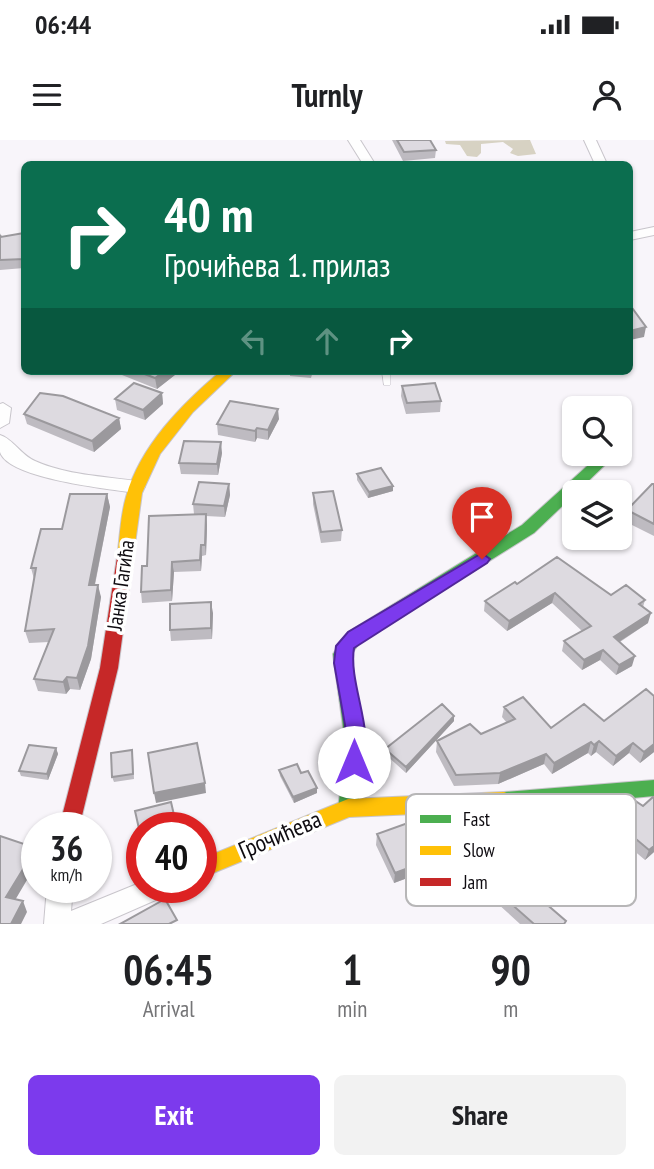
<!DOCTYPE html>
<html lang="en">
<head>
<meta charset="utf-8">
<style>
  :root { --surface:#fff; --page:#f2f2f2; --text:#202124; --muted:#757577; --accent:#7c3aed }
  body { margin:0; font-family:"PT Sans Narrow",sans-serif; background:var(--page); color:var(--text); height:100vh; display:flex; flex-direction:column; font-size:26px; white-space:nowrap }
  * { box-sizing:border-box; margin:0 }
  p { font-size:23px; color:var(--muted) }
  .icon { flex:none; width:38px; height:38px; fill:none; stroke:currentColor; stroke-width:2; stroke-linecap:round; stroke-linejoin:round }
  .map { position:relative; height:784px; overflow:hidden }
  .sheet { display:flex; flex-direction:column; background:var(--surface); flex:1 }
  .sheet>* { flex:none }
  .top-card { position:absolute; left:21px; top:21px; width:612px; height:214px; border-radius:10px; box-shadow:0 2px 5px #0004; background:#0b6e4f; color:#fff; overflow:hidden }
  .buttons { position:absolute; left:562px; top:256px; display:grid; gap:14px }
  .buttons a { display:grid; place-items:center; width:70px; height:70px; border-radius:10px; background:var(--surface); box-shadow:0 2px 5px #0004; font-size:35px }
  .speed { position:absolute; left:21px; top:672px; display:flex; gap:14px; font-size:35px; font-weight:700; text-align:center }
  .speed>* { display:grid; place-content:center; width:91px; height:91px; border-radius:50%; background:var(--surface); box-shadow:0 2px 5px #0004; line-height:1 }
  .speed small { font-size:18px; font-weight:400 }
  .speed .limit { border:10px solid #d22; background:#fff; color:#111 }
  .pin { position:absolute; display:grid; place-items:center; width:60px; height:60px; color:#fff; margin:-72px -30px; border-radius:50% 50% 50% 0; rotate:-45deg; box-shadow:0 0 7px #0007 }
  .pin .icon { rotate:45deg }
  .me { position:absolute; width:77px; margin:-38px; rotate:0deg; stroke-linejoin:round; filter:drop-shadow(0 0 5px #0008) }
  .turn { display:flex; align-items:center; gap:24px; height:147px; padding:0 28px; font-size:32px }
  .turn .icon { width:91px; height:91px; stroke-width:2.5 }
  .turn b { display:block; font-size:49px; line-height:60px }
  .lanes { display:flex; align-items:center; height:66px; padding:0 28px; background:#0003; justify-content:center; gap:35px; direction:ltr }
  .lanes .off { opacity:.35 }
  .eta { display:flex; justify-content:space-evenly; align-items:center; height:119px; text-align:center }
  .eta b { font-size:42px; font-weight:700; line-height:49px }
  .cta { display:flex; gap:14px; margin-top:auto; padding:14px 28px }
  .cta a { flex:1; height:80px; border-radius:10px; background:var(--accent); color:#fff; font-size:28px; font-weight:700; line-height:80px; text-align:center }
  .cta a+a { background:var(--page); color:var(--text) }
  .status { display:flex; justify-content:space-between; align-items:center; height:49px; padding:0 35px; background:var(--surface); direction:ltr }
  .status svg { height:19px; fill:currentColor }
  header { display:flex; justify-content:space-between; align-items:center; height:91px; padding:0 28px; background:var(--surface); font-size:32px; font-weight:700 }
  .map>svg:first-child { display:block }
  .forest { fill:#d7d2c3 }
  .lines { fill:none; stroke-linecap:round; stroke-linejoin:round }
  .lane-casing { stroke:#c8c5cb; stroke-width:1 }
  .street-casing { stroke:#c8c5cb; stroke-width:2 }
  .fast-casing { stroke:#c8c5cb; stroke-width:2 }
  .slow-casing { stroke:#c8c5cb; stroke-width:2 }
  .jam-casing { stroke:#c8c5cb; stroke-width:2 }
  .lane { fill:#fefefe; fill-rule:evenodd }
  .street { fill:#fefefe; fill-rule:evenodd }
  .fast { fill:#4caf50; fill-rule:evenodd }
  .slow { fill:#ffc107; fill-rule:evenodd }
  .jam { fill:#c62828; fill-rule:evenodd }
  .wall { fill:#bebbc1 }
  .shaded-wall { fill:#9b999d }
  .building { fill:#dddae0; stroke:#9b999d; stroke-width:2 }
  .route { fill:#7c3aed; stroke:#51269a; stroke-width:2 }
  .labels { text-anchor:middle; stroke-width:7; stroke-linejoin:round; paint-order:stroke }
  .street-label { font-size:21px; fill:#0e0b10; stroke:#fff }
  .near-street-label { font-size:24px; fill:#0e0b10; stroke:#fff }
  .key { fill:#fff; stroke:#b7b6b7; stroke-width:2 }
  .key-label { font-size:19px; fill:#0e0b10 }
</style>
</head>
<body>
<div class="status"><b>06:44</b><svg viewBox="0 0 49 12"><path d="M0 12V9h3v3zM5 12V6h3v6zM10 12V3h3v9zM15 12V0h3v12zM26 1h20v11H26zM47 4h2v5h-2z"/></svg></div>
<header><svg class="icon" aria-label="menu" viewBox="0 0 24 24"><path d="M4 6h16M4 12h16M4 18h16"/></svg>Turnly<svg class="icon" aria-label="person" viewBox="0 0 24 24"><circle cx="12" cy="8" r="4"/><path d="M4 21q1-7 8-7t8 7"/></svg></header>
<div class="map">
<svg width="654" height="784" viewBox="0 0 654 784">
  <rect width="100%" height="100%" fill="#f8f5fa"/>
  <path class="forest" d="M530,0L536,14L518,16L510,13L513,9L503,2L481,4V13L477,17L467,16L460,5L446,4L445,1Z"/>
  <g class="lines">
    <defs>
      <path id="lane" d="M382,231H390V245H384Z"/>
      <path id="street" d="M348,0H360L375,24H363Z
        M584,0H596L607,24H595Z
        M654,87V95L630,100V92Z
        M3,263L11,268L9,283L0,288V264Z
        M0,295C13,299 21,315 35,321C66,335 102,336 136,341L145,347L136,353C111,349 8,339 0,312C0,308 0,300 0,295Z
        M142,742V747H171L167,755L101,784H44L47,747H73L71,771Z"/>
      <path id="fast" d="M602,315L609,320L607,323L577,352H574V355L534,393L360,502L351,515L364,608L358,668L355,674L348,677L341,674L338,668L346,608L333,514L348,492L522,385L597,317Z
        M654,640V656L504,670L497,667L494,661L497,655L504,652Z"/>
      <path id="slow" d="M221,231H236L193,272L160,314L142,353L134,411L126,417L120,415L118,411C120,393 121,374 126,357C140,306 182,264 221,231Z
        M504,652L511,655L514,661L511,667L504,670L349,677L201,738V719L348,659Z"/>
      <path id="jam" d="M126,405L134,411L118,528L79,688H59L100,528L118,411Z"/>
    </defs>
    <use href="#lane" class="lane-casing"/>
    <use href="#street" class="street-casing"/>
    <use href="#fast" class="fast-casing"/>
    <use href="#slow" class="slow-casing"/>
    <use href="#jam" class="jam-casing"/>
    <use href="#lane" class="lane"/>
    <use href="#street" class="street"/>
    <use href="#fast" class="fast"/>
    <use href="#slow" class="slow"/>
    <use href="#jam" class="jam"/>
  </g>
  <path class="wall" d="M392,0H430L436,10L435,18L403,21Z
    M0,93L1,97L24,93V128L0,130Z
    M112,231H180L157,249Z
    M290,231H313L311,238L290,236Z
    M402,246L441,261L440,272L406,274L401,256Z
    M162,253L163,264L145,280L117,270L115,259Z
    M24,274L119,278L121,289L94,312L27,284Z
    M279,279L268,300L257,298L255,302L218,295L217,284Z
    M222,313L218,335L181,334L179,323Z
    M357,334L393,351L368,358L357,340Z
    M229,344L230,355L225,377L206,376L207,385L206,415L202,416L201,431L174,432L172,461L142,463L141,452L147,426L194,374L193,364Z
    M654,344V396L624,381L627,370Z
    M313,353L342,390L341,401L321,403L313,364Z
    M107,354L110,367L95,445L101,457L91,519L80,550L70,549L66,554L38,551L34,539L49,502L29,503L25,491L34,439L31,428L62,389Z
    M517,444L611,455L645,460L643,467L648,483L620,502L632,526L616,535L600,520L582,530L562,511L564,501L582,491L552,463L507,491L484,471L485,461Z
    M213,473L212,499L171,501L170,490Z
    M504,567L551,588L604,581L654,612L640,623L629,613L613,626L596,612L591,616L588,613L552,634L544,624L498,644L454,646L436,612L437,601L481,594L507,583L502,577Z
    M454,576V581L406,633L385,614V609Z
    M56,608L58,614L48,640L21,636L19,631Z
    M133,616L134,639L114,642L112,637Z
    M279,630L301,633L317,653L294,663L280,636Z
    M631,658L654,712L645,720L632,709L600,741L574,719L577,711L571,706L574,696L599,686Z
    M492,672L533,700L531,710L498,714L490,682Z
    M377,694L437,727L394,743L376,705Z
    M499,753L565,784H520L497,763Z"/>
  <path class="shaded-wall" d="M646,187L644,197L630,200V191Z
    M165,231H180L157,249L155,238Z
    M162,253L163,264L145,280L143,270Z
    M278,269L279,279L268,300V290Z
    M119,278L121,289L94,312L92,301Z
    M257,288V298L255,302V291Z
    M221,302L222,313L218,335L217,324Z
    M229,344L230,355L225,377L224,366Z
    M393,346V351L368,358L369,352Z
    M107,354L110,367L92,458L89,445Z
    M206,374L207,385L206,415L205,405Z
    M201,405L202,416L201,431L200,420Z
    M172,422L174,432L172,461L171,450Z
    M98,445L101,457L91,519L80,550L77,538Z
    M555,453L552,463L507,491L509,481Z
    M211,462L213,473L212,499L211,488Z
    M651,473L648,483L611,507L614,497Z
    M603,510L600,520L582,530L584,520Z
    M635,516L632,526L616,535L619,525Z
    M67,537L70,549L66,554L63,542Z
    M454,576V581L406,633V627Z
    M599,601L596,612L591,616L594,605Z
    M591,602L588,613L552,634L554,623Z
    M633,603L629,613L613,626L616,616Z
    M654,604V612L640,623L644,612Z
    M56,608L58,614L48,640L47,634Z
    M546,614L544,624L498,644L500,633Z
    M205,643L206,653L156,663L154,653Z
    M317,648V653L294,663L293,657Z
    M636,699L632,709L600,741L604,731Z
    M654,706V712L645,720L649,710Z
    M36,708L37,723L11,767L6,757Z
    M438,717L437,727L394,743L395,733Z
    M23,761L27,772L21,784H11Z"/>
  <path class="building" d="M397,0H430L436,10L404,12Z
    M356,23V24H327Z
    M24,93V119L0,120V95L1,97Z
    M630,165L646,187L630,191Z
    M137,231H165L155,238Z
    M134,243L162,253L143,270L115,259Z
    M435,243L441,261L407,263L402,246Z
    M40,253L63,256L119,278L92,301L24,274Z
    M230,261L278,269L268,290L257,288L255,291L217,284Z
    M184,301L221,302L217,324L179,323Z
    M381,328L393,346L369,352L357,334Z
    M199,342L229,344L224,366L193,364Z
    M652,344H654V384L627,370Z
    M333,351L342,390L321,392L313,353Z
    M70,354H107L89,445H98L88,506L77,538L67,537L63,542L34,539L54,489L25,491L36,428H31L41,389H62Z
    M206,374L205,405H201L200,420L172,422L171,450L141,452L142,426H147L149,376Z
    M557,417L611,455L626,445L645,460L639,464L651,473L614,497L635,516L619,525L603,510L584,520L564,501L591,486L555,453L509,481L485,461L515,442L517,444Z
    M211,462V488L170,490V464Z
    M646,549L654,556V604L644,612L633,603L616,616L599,601L594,605L591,602L554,623L546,614L500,633L456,635L437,601L470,584L481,594L515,579L504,567L523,557L551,588L584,564L604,581Z
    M442,564L454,576L406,627L385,609Z
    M197,603L205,643L154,653L148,613Z
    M29,605L56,608L47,634L19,631Z
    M132,610L133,634L112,637L111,613Z
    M297,624L301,633L308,631L317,648L293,657L279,630Z
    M653,657L654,658V706L649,710L636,699L604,731L577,708L583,703L574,696L592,680L599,686L631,658L643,666Z
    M171,662L177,688H142V702L135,671Z
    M419,679L438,717L395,733L377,694Z
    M0,696L36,708L6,757L23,761L11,784H0Z
    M515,737L566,781L564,784H534L499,753Z
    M165,759L177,780L169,784H120Z"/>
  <path class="route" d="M482,413L490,419L487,423L354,508C348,544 377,595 361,628H347L344,622L345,585L334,523L336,506L348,492Z"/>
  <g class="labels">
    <g class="street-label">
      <text transform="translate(121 445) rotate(-82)" y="7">Јанка Гагића</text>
    </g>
    <g class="near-street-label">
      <text transform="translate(280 695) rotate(-23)" y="8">Грочићева</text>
    </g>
  </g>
  <rect x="406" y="654" width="230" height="112" rx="10" class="key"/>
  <rect x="420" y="675" width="31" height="8" fill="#4caf50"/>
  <rect x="420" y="706" width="31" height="9" fill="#ffc107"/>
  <rect x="420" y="738" width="31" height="8" fill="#c62828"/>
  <g class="key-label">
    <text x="463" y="686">Fast</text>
    <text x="463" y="717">Slow</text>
    <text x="463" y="749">Jam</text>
  </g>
</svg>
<div class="buttons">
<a><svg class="icon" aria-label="search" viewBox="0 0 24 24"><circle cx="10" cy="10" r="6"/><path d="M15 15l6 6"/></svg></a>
<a><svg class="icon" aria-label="layers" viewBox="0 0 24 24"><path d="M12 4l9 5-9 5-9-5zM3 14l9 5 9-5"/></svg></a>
</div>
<div class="speed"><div>36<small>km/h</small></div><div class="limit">40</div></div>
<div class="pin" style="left:482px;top:419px;background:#d93025"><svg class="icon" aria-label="arrive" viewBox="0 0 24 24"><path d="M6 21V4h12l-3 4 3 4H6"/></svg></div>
<svg class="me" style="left:354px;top:622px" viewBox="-20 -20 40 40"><circle r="19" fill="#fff"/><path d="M0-13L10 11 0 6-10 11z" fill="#7c3aed"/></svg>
<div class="top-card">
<div class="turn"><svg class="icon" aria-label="right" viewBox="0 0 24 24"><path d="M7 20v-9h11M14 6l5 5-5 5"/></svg><div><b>40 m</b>Грочићева 1. прилаз</div></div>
<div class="lanes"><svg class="icon off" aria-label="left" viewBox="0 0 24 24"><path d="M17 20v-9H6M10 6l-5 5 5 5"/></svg><svg class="icon off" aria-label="ahead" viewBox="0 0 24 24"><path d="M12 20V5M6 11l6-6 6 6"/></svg><svg class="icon" aria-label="right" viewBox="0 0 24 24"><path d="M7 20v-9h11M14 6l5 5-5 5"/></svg></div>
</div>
</div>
<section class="sheet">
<div class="eta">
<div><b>06:45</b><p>Arrival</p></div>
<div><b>1</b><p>min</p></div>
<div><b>90</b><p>m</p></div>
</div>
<div class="cta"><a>Exit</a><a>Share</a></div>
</section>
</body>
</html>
